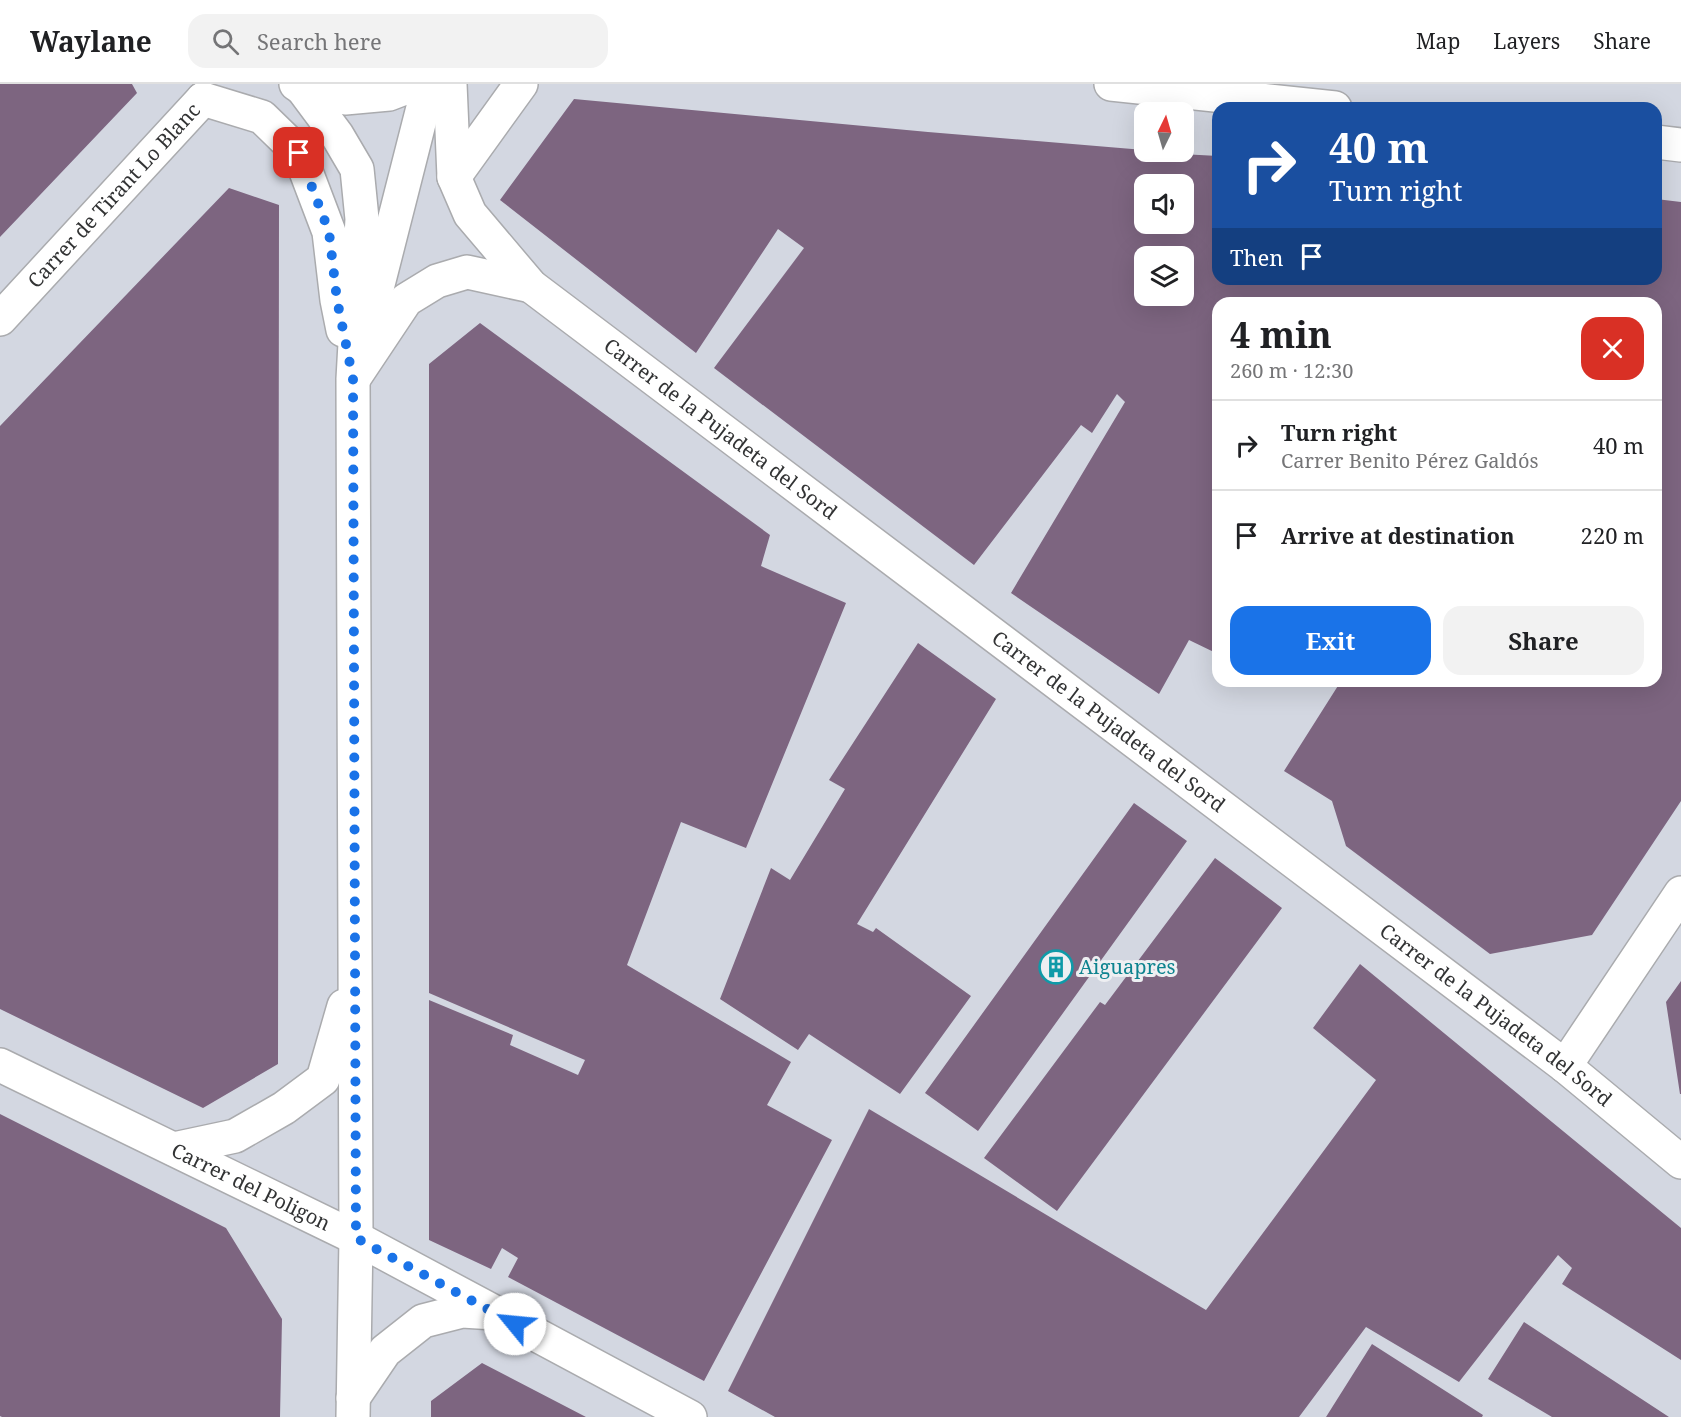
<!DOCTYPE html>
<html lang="en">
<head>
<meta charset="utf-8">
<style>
  :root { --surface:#fff; --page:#f2f2f2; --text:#202124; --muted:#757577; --line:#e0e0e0; --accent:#1a73e8 }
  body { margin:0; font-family:"Noto Serif",serif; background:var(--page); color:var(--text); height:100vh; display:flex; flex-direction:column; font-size:22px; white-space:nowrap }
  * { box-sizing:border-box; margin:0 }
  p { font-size:20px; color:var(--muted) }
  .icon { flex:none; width:33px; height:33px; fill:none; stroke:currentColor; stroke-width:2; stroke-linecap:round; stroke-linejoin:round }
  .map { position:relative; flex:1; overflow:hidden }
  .side { position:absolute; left:1212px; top:213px; width:450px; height:390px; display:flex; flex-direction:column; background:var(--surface); border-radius:18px; box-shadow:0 6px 24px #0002 }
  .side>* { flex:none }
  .hud { position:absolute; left:1212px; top:18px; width:450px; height:183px; border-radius:18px; box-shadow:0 6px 24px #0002; background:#1a4fa0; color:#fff; overflow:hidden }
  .needle { width:39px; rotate:5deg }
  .buttons { position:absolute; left:1134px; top:18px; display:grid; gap:12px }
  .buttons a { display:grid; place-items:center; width:60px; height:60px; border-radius:12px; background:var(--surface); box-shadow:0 6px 24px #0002; font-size:30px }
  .pin { position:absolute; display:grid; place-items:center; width:51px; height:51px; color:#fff; margin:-26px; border-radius:12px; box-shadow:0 3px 9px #0006 }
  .me { position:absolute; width:66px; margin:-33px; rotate:298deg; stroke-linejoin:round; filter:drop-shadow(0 0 4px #0008) }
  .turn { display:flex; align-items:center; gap:21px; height:126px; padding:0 18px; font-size:27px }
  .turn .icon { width:78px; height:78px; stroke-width:2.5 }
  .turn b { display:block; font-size:42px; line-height:51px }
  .then { display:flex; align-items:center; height:57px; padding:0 18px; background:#0003; gap:12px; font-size:22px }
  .round { display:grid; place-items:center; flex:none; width:63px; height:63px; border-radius:18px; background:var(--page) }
  .summary { display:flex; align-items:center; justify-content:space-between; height:102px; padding:0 18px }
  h1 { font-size:36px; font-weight:700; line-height:45px }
  .primary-button { display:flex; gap:12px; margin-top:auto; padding:12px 18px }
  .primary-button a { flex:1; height:69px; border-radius:18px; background:var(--accent); color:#fff; font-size:24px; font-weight:700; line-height:69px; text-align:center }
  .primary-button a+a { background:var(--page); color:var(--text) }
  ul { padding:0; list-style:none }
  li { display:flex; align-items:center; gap:18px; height:90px; padding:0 18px; border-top:2px solid var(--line) }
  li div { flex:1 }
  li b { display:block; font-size:22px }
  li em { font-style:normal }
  header { display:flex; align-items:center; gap:36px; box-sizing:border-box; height:84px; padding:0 30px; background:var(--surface); border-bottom:2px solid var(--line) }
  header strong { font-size:28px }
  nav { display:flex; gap:33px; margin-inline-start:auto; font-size:21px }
  .search { width:420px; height:54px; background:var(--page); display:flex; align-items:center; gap:15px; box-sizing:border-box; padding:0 21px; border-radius:18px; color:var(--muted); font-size:22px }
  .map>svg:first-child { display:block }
  .built { fill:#d3d7e1; fill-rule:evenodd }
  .building { fill:#7d6580; fill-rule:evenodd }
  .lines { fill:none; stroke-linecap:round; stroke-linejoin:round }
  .minor-casing { stroke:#aaabae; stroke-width:36 }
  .tertiary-casing { stroke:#aaabae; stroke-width:36 }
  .minor { stroke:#fff; stroke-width:33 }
  .tertiary { stroke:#fff; stroke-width:33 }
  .route { stroke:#1a73e8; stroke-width:10; stroke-dasharray:0 18 }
  .labels { text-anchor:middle; stroke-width:6; stroke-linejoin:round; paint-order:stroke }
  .street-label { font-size:20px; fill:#323334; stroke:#eeeff2 }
  .culture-label { font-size:20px; fill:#0d838f; stroke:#eeeff2; text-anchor:start }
</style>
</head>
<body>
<header>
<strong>Waylane</strong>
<div class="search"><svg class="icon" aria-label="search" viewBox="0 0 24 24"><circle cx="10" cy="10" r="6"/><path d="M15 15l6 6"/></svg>Search here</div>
<nav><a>Map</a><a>Layers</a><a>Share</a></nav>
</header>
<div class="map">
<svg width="1681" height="1333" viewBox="0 0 1681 1333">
  <rect width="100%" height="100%" fill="#e1e2e5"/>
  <path class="built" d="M0,0H1681V1333H0ZM1218,24H1656V195H1218ZM1144,28H1184V68H1144ZM1144,100H1184V140H1144ZM1144,172H1184V212H1144ZM1218,219H1656V597H1218Z"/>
  <path class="building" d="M0,0H132L137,9L0,153Z
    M574,15L928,48L1144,66V68L1218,72V195H1656V115L1681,118V717L1592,851L1490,870L1346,762L1332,717L1284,687L1341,597H1656V219H1218V570L1189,556L1159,610L1011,509L1125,318L1117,310L1092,349L1081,341L974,481L714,284L804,164L778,145L696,269L500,116ZM1144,100H1184V140H1144ZM1144,172H1184V212H1144Z
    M229,104L279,121L278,980L203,1024L0,925V342Z
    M480,239L770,451L761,482L846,519L746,764L681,738L627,881L791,978L767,1021L832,1056L704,1297L508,1193L518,1174L502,1164L491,1185L429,1156V916L513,951L510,961L578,991L585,976L429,909V280Z
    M918,559L996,615L857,840L873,848L876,844L971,912L900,1010L809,950L798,966L720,915L771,784L790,796L845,705L829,696Z
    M1134,719L1187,757L978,1047L925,1009Z
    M1215,774L1282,824L1057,1127L984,1074L1100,918L1105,921Z
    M1360,880L1681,1144V1276L1562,1200L1572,1184L1558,1171L1459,1298L1366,1243L1299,1333H775L728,1307L869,1025L1206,1226L1376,996L1313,944Z
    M1681,897V1010H1680L1666,918Z
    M0,1030L226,1144L282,1235L280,1333H2L0,1332Z
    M1524,1238L1669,1333H1552L1488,1295Z
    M1372,1260L1483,1331L1482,1333H1326Z
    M482,1279L586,1333H431V1317Z"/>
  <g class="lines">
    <defs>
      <g id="minor">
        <path id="s1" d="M450,0L454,93L470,130L531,202L1565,982L1681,1078"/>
        <path d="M1111,0L1335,24"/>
        <path d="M302,4L337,51L357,85L362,135L353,295L356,1154L353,1333"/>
        <path d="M203,15L262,33L299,69L329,148L337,216L343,246"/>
        <path d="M1656,58L1681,61"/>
        <path d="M454,93L521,0"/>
        <path d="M372,224L429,0"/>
        <path id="s2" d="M0,235L203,15"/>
        <path d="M354,294L406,216L437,197L467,188L531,202"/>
        <path id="s3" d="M0,981L356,1154L690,1333"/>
        <path d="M1565,982L1681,809"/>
        <path d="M174,1065L235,1052L284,1024L323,995L344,922"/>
        <path d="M353,1314L385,1267L423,1237L462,1227L495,1229"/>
      </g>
      <path id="tertiary" d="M296,0L302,4L345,14L389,10L415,0"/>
    </defs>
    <use href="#minor" class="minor-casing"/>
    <use href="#tertiary" class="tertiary-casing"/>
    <use href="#minor" class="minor"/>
    <use href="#tertiary" class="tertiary"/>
  </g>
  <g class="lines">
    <path class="route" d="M299,69L329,148L337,216L353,295L356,1154L515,1240"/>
  </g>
  <defs>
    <symbol id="building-ring" viewBox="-11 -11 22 22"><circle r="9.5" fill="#eeeff2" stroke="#0f9aa8" stroke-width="1.5"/><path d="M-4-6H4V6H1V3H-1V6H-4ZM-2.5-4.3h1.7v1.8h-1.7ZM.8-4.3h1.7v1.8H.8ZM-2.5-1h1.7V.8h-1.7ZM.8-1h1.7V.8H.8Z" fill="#0f9aa8"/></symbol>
  </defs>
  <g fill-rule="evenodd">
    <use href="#building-ring" x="1037" y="864" width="38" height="38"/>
  </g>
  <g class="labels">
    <g class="street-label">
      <text dy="7" stroke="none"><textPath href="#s2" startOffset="168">Carrer de Tirant Lo Blanc</textPath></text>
      <text dy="7" stroke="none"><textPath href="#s1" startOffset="465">Carrer de la Pujadeta del Sord</textPath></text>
      <text dy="7" stroke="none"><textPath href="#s1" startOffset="951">Carrer de la Pujadeta del Sord</textPath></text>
      <text dy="7" stroke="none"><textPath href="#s1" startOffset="1437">Carrer de la Pujadeta del Sord</textPath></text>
      <text dy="7" stroke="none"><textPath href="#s3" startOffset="279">Carrer del Poligon</textPath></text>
    </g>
    <g class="culture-label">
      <text x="1079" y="890">Aiguapres</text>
    </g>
  </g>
</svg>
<div class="buttons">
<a><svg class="needle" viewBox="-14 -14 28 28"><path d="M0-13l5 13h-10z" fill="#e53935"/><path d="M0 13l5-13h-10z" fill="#757577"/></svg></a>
<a><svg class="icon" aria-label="sound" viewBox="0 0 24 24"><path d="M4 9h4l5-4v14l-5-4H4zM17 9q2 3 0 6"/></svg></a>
<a><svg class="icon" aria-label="layers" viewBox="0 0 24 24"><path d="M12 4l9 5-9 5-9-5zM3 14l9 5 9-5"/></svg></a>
</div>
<div class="pin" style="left:299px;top:69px;background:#d93025"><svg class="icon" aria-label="arrive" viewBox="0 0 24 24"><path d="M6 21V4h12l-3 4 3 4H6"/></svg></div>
<svg class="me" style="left:515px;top:1240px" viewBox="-20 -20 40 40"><circle r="19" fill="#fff"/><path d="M0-13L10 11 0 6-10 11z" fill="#1a73e8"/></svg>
<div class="hud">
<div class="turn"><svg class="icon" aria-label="right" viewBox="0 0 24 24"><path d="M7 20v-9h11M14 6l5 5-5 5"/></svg><div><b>40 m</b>Turn right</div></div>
<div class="then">Then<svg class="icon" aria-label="arrive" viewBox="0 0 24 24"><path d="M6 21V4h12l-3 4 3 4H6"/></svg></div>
</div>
<section class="side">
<div class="summary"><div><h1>4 min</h1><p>260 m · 12:30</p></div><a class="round" style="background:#d93025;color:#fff"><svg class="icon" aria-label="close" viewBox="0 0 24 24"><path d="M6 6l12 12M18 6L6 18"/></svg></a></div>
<ul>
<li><svg class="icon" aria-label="right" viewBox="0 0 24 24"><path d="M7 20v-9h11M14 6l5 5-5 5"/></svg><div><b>Turn right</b><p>Carrer Benito Pérez Galdós</p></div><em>40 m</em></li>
<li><svg class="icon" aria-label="arrive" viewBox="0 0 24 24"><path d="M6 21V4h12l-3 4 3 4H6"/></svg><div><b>Arrive at destination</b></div><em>220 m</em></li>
</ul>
<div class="primary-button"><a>Exit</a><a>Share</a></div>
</section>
</div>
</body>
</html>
